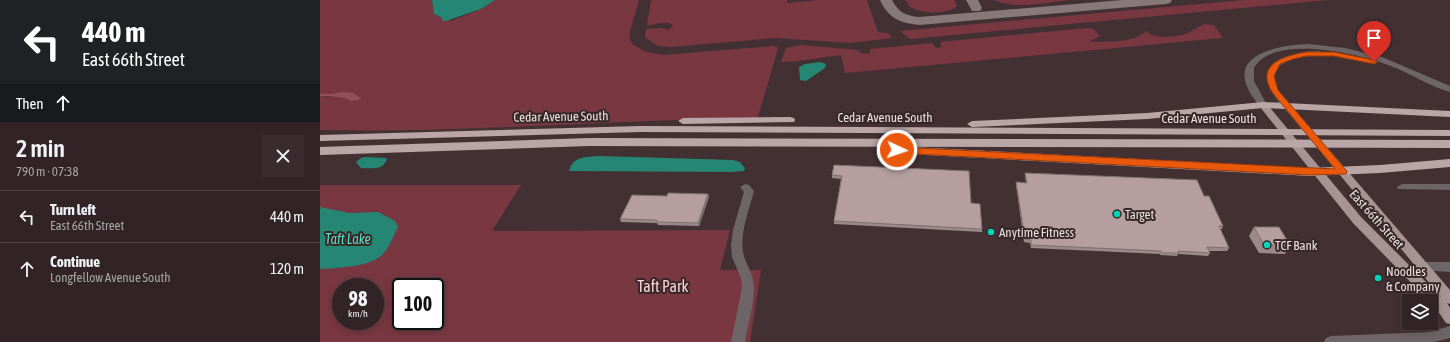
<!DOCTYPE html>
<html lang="en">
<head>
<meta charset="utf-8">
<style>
  :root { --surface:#322426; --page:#3a2c2e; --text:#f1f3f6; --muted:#a8a4a7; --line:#4d4143 }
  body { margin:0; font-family:"Asap Condensed",sans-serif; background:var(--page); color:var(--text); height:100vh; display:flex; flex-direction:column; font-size:15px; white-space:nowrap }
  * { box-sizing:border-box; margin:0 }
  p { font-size:13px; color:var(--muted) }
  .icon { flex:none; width:22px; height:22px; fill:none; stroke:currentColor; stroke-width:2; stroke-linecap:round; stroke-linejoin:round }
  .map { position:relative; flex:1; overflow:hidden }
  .panel { display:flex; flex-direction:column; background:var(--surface); width:320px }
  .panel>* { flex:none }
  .banner { background:#202124; color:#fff; overflow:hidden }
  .tools { position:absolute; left:1082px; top:294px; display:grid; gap:8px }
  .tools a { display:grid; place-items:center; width:36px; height:36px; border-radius:0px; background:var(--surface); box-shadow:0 2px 10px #0003,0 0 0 1px var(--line); font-size:20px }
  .speed { position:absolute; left:12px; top:278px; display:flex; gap:8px; font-size:20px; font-weight:700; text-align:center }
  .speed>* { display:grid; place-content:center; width:52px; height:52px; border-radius:50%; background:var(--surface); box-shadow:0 2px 10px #0003,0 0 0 1px var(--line); line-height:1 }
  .speed small { font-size:10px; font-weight:400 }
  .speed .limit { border:2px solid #111; border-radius:6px; background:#fff; color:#111 }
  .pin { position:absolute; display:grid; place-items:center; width:34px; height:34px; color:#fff; margin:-41px -17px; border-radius:50% 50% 50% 0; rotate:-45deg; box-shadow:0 0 4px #0007 }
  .pin .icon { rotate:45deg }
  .me { position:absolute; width:44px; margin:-22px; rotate:93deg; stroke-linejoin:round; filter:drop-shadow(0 0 3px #0008) }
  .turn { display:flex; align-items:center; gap:14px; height:84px; padding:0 16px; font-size:18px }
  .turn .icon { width:52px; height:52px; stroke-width:2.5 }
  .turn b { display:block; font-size:28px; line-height:34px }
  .then { display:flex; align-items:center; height:38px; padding:0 16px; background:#0003; gap:8px; font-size:15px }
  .round { display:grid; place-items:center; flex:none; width:42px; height:42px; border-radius:0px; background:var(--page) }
  .headline { display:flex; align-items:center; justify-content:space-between; height:68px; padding:0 16px }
  h1 { font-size:24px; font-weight:600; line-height:30px }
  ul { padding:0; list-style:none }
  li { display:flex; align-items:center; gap:12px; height:52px; padding:0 16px; border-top:1px solid var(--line) }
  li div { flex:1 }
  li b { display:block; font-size:15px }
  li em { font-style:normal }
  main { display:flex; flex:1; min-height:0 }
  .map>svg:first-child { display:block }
  .green { fill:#793841; fill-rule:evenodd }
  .forest { fill:#945058 }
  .water { fill:#268674 }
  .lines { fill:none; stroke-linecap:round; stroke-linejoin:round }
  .taxiway { fill:#877879; fill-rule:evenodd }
  .minor { fill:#6e6566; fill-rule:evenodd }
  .major { fill:#a69495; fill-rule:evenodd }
  .highway { fill:#bba6a7; fill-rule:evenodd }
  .wall { fill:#9b888a }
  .shaded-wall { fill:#7e6f70 }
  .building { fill:#b49ea0; stroke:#7e6f70 }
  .route { fill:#ea580c; stroke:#983908 }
  .poi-dot { fill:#00d5b7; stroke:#372728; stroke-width:1.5 }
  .labels { text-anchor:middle; stroke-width:4; stroke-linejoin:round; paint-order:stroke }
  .street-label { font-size:13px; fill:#ebdfe0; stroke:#372728 }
  .poi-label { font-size:13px; fill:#ebdfe0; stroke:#372728; text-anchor:start }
  .water-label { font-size:14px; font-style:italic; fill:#59dcc2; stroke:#372728 }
  .near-park-label { font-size:16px; fill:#fdd2d6; stroke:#372728 }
</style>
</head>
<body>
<main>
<section class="panel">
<div class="banner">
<div class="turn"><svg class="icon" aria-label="left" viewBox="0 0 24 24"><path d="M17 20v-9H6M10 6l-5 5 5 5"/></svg><div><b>440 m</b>East 66th Street</div></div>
<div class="then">Then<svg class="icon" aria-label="ahead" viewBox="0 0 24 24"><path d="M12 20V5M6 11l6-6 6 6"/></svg></div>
</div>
<div class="headline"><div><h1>2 min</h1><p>790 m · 07:38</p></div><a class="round"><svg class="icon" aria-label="close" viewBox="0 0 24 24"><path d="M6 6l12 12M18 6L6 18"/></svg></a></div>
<ul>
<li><svg class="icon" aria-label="left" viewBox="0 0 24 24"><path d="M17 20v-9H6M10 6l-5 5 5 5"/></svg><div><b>Turn left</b><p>East 66th Street</p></div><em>440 m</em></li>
<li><svg class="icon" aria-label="ahead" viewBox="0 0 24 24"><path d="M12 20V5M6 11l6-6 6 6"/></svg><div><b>Continue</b><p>Longfellow Avenue South</p></div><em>120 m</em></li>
</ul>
</section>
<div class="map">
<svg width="1130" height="342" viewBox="0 0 1130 342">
  <rect width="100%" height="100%" fill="#423032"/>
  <path class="green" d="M0,0H112L114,14L131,21L161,9L175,0H319L309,35L312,44L326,52L344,55L454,46L457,47L458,49L438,117L436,118C290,120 145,133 0,130V96L28,98L23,92L10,94L0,93Z
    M331,0H467V3L500,0H547L558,32L568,33L572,38L531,43L456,38L351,47L338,46L326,38L325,32L327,29L341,28L349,30L353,25C344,20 337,25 327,25Z
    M586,0H634L637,6C628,15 598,14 589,6Z
    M675,0H750C730,2 693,10 675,0Z
    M924,0H1008L590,39L580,31Z
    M885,24L894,25L903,38L525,73L521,55C501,57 481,62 461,62L466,48L481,45L538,50L541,53L550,54L549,49L612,43L616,48L622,47L620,42L767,28L774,29L780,36L769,42C786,41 813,44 826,31C834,40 858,37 868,33C874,30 879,26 885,24Z
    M0,185H201L172,231L410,230L400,270H441L430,342H0ZM21,287H55V321H21ZM81,287H115V321H81Z"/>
  <path class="forest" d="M23,92L33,93L42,99L31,101C27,97 7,96 0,96V93L10,94Z"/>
  <path class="water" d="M112,0H175L161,9L126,21H123L121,17L114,14Z
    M500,62L506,64L505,68L486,81L480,80L479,67L485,64Z
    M279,156L413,160L420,162L425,168L424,171L411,172L249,171C253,156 266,157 279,156Z
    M45,157L66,158L67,159C63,171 51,168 41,168L36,162L41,158Z
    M0,207L29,213L58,212L75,221L78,227C73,237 68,252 58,258C45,267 15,268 0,269Z"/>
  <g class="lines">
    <path class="taxiway" d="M560,0H572C578,12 586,16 599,17L802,0H852L850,3L846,4L599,25C580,23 568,18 560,0Z
      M646,0H658L662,8L660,11H652Z"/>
    <path class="minor" d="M988,44L1025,48L1062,57L1130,86V92C1109,86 1090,73 1071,66C1041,54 954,33 934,68V81L947,105L946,107H940C934,99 927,90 925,80C919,50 968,45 988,44Z
      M992,51H999L1003,53L999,55C981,57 944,60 957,88C960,95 966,99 970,105L969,107H963C931,70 951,56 992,51Z
      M425,184L429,185L434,191C429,210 420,232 423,252C425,264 434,274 434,287C434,304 428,325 425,342H411L422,288L421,278L412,257L411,245L413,230L424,192L420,187Z
      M1082,184H1130V190L1078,189L1077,187Z
      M1102,262H1130V272L1098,270L1096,267L1098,264Z
      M1130,326V338L1114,342H1004L1006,338L1011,336L1109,332Z"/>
    <path class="major" d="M943,102L946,103L1041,217L1121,297L962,105L963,103H969L1130,290V304L1127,303L1130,308V324L1126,323L1111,301H1109L1033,223L940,107L939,105L940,103Z"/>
    <path class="highway" d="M943,102L1130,111V117L943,108L827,119L652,127L647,124L652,121L827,113Z
      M470,117L474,118L475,120L474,122L363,124L358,121L363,118Z
      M320,126L1130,130V136L320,132L0,141V135Z
      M269,138L1130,140V148L269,146L0,155V147Z
      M592,147L989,168L1060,165L1130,159V167L1060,173L989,176L588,154L586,151L588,148Z"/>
  </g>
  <path class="wall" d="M514,165L651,203L662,229V232L514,224V221L521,179L512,178V175Z
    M705,173L884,196L903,226L902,229H900L909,248L907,251H889L890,253L888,256L858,254L857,256L840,255V254L711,248L710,243L704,242L696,185V182L706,183L705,176Z
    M388,194L389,197L379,226L338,225L337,223L301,222L300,219L347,196Z
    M934,227L970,245L965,254L939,253L929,236Z"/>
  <path class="shaded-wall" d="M388,194L389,197L379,226L378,223Z"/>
  <path class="building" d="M514,165L649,171L651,203L660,204L662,229L514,221L522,176L512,175Z
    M705,173L877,180L884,196H889L903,226H899L909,248L887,247L890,253L858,251L859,253H842L841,251L711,245V240L705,239L696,182L707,183Z
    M348,193L388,194L378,223L337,222V220L300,219L312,195L347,196Z
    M934,227H959L970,245H944Z"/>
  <path class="route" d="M986,52H1014L1054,60L1058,62L1054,64L1014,56H986L973,59L960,64L954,76L958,90L1026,170L1027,172L1026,174L989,175L577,153L572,150L577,147L1015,169L952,92C935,64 964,56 986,52Z"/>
  <g class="poi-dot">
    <circle cx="797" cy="214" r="4"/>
    <circle cx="671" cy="232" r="4"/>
    <circle cx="947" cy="245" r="4"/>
    <circle cx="1058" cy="278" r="4"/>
  </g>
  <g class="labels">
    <g class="street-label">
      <text transform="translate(241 116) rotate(-1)" y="5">Cedar Avenue South</text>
      <text x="565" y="122">Cedar Avenue South</text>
      <text x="889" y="123">Cedar Avenue South</text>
      <text transform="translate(1057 219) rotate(48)" y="5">East 66th Street</text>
    </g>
    <g class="poi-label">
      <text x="805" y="219">Target</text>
      <text x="679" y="237">Anytime Fitness</text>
      <text x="955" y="250">TCF Bank</text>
      <text x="1066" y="276">Noodles<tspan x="1066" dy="15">&amp; Company</tspan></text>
    </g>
    <g class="water-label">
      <text x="28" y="244">Taft Lake</text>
    </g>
    <g class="near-park-label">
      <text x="343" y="292">Taft Park</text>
    </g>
  </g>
</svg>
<div class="tools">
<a><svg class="icon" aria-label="layers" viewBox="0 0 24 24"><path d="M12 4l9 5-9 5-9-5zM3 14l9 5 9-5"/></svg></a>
</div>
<div class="speed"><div>98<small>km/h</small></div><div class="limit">100</div></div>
<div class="pin" style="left:1054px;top:62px;background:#d93025"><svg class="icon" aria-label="arrive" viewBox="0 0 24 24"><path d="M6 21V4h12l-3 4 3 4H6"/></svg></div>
<svg class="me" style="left:577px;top:150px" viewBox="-20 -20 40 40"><circle r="17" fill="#ea580c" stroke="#fff" stroke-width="3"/><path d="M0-11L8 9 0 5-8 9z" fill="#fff"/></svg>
</div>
</main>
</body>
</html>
